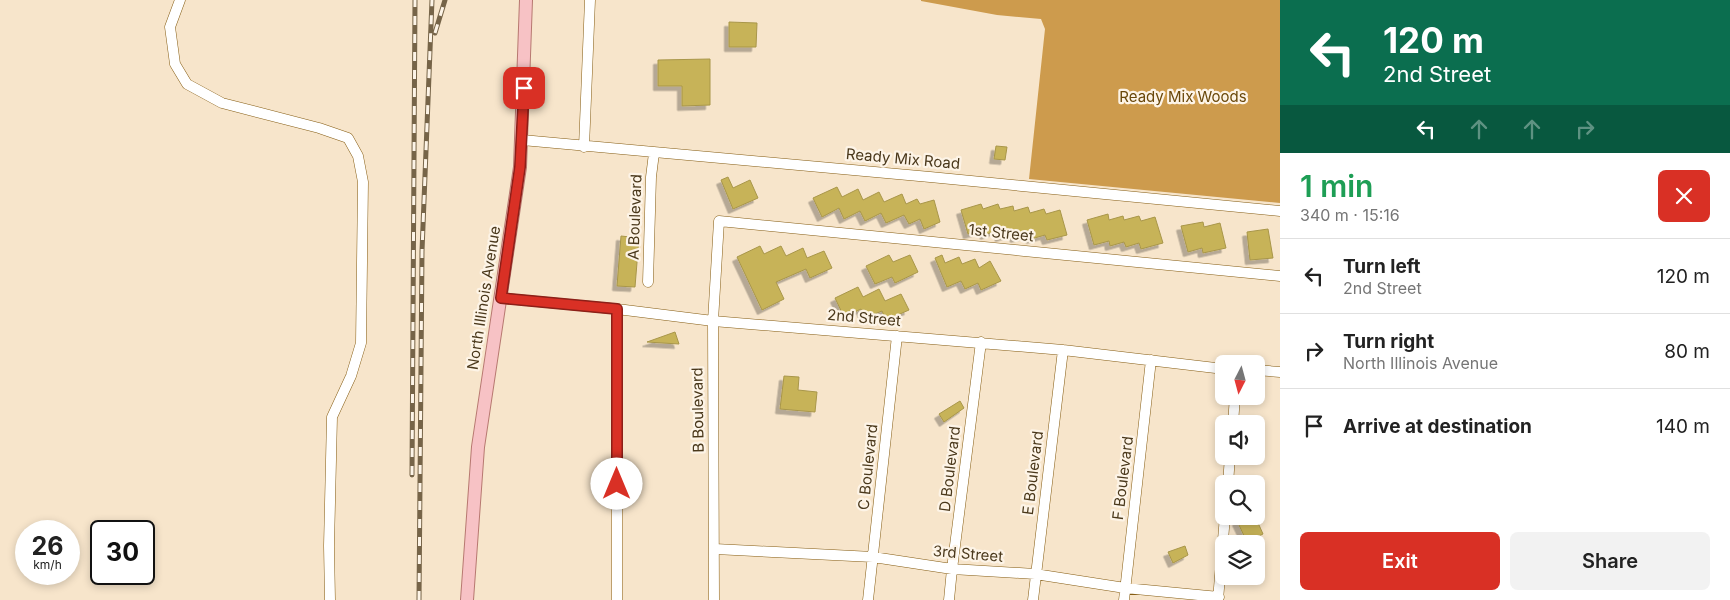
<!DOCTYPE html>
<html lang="en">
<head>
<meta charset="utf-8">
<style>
  :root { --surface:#fff; --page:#f2f2f2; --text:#222; --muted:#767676; --line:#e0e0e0; --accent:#d93025 }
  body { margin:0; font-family:Inter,sans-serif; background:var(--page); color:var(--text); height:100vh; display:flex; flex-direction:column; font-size:19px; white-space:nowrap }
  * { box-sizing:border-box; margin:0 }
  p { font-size:16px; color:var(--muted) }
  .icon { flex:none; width:28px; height:28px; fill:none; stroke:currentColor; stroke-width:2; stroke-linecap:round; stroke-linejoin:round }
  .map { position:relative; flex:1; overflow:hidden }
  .panel { display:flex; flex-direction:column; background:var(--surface); width:450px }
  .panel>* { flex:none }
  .top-card { background:#0b6e4f; color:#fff; overflow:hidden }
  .needle { width:32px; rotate:186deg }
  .fabs { position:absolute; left:1215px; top:355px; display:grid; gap:10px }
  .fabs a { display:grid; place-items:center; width:50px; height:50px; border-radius:8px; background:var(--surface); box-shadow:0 2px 8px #0003; font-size:25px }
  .speed { position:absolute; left:15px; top:520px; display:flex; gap:10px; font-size:25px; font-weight:700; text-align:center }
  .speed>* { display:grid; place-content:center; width:65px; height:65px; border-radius:50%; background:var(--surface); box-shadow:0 2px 8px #0003; line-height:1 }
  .speed small { font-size:12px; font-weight:400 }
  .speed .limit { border:2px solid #111; border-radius:8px; background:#fff; color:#111 }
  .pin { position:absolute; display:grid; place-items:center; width:42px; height:42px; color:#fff; margin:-21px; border-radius:10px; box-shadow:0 2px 8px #0006 }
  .me { position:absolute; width:55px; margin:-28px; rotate:0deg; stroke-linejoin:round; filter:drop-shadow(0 0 4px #0008) }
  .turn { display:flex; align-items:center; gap:18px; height:105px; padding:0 20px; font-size:22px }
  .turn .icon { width:65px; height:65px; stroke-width:2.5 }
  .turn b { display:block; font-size:35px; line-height:42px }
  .lanes { display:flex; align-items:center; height:48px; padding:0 20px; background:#0003; justify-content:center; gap:25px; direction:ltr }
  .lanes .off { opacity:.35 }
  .round { display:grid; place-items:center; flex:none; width:52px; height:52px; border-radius:8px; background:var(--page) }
  .headline { display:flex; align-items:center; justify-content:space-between; height:85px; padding:0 20px }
  h1 { font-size:30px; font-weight:600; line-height:38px; color:#1e9e55 }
  .action { display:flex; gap:10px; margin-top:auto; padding:10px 20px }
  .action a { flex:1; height:58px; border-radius:8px; background:var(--accent); color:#fff; font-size:20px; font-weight:600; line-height:58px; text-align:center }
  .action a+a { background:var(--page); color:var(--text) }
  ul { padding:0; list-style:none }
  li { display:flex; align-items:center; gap:15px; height:75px; padding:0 20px; border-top:1px solid var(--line) }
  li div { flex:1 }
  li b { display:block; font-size:19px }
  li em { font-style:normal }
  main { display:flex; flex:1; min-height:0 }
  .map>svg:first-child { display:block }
  .forest { fill:#cd9b4d }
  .building { fill:#c7b359; stroke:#a89649; filter:url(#shadow) }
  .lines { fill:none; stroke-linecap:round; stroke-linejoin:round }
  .minor-casing { stroke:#865d13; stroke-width:11 }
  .major-casing { stroke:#b77870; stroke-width:14 }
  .minor { stroke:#fff; stroke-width:10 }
  .major { stroke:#f7c2c5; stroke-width:12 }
  .rail-casing { stroke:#766448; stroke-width:5 }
  .rail { stroke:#fdf4e7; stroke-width:3; stroke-dasharray:9; stroke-linecap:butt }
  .route-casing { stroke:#8d1f18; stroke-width:12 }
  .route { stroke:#d93025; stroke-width:9 }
  .labels { text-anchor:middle; stroke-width:4.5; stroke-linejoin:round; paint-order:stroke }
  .park-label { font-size:15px; fill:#6a480a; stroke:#fdf4e7 }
  .street-label { font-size:15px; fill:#4a381b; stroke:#fdf4e7 }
</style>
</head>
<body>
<main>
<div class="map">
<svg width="1280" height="600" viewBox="0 0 1280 600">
  <defs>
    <filter id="shadow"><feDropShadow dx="-4.5" dy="4.5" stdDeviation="0" flood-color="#0004"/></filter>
  </defs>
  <rect width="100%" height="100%" fill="#f7e5cb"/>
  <path class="forest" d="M921,0H1280V203L1029,179L1045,29L1041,19L997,15L921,1Z"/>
  <path class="building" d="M729,22L757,23L756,47H729Z
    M710,59V105L682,106V86H658V60Z
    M996,146L1007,147L1005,160L994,159Z
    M728,177L733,188L750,180L758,198L733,209L721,180Z
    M837,187L842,197L858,189L863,200L879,192L884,202L902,194L906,204L917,199L920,204L934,200L940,222L924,229L920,219L909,224L904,215L886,223L881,213L865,221L860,211L844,219L839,208L822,217L813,198Z
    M981,204L983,209L998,204L1000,209L1013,206L1014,211L1028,207L1030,213L1044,209L1046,214L1060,210L1067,235L1047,240L1045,235L1031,239L1030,234L1015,238L1014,233L1000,237L998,230L985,235L984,230L968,234L961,210Z
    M1108,214L1109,220L1123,216L1124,220L1139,216L1141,221L1155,217L1163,243L1141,249L1139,243L1126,247L1124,242L1110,246L1109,241L1094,245L1087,220Z
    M1203,222L1204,227L1220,223L1226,248L1203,253L1202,248L1188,252L1181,226Z
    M1268,229L1273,258L1250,260L1247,232Z
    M621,236L639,238L635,287L617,286Z
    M760,246L764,254L781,246L786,256L803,248L807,258L824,251L832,268L810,278L806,269L776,282L784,299L762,310L737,257Z
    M889,255L893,262L910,255L918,272L895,283L892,277L875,284L866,266Z
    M942,255L945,263L959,257L962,264L975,259L979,268L990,261L1001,281L981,290L978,283L965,289L961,281L947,287L935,258Z
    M858,287L863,297L879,289L885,301L901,294L909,310L886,320L882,311L865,318L861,309L844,317L835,298Z
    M675,332L679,344L647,342Z
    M784,376L799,377L798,390L817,392L815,412L780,409Z
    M960,401L964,408L944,422L939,414Z
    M1249,516H1255L1263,534L1247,542L1237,521Z
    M1185,546L1188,555L1173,563L1168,552Z"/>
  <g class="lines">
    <defs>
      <path id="minor" d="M180,0L170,27L175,64L187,84L222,103L319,128L348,138L358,156L363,182L361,343L351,376L332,417L329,546L330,600
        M522,140L930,177L1280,211
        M584,147L590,0
        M648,282L651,177L654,153
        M501,298L617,309L713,321L1063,350L1224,369
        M1256,370L1280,372
        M1233,424L1235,396
        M1228,484L1230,456
        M715,549L873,557L952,569L1035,574L1125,588L1219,597
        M617,600V309
        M714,600L713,321L719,221L1280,276
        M868,600L897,336
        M949,600L952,569L981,342
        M1033,600L1063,350
        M1124,600L1151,360
        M1218,600L1225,516"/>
      <path id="major" d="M467,600L478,447L520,167L526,0"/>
    </defs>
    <use href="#minor" class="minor-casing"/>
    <use href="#major" class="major-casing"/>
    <use href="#minor" class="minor"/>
    <use href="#major" class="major"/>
    <defs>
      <path id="rail" d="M435,33L445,0
        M412,475L415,0
        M419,600L422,251L432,0"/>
    </defs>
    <use href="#rail" class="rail-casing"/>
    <use href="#rail" class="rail"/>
  </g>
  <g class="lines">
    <defs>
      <path id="route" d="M524,88L520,167L501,298L617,309V484"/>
    </defs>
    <use href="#route" class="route-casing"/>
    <use href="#route" class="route"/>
  </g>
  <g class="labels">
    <g class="park-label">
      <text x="1183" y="102">Ready Mix Woods</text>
    </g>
    <g class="street-label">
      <text transform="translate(903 159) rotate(5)" y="5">Ready Mix Road</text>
      <text transform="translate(635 217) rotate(-88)" y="5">A Boulevard</text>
      <text transform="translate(1001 233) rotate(6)" y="5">1st Street</text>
      <text transform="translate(484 298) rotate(-81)" y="5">North Illinois Avenue</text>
      <text transform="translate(864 318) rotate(5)" y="5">2nd Street</text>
      <text transform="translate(698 410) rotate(-91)" y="5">B Boulevard</text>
      <text transform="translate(868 467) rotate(-84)" y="5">C Boulevard</text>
      <text transform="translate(950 469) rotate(-83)" y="5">D Boulevard</text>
      <text transform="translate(1033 473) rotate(-83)" y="5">E Boulevard</text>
      <text transform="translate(1123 478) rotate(-83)" y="5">F Boulevard</text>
      <text transform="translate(968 554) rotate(5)" y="5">3rd Street</text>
    </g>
  </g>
</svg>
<div class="fabs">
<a><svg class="needle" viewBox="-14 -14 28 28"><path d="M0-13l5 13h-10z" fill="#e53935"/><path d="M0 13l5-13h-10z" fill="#767676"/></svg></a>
<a><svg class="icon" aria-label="sound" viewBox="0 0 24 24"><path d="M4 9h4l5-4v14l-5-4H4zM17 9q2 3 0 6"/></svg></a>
<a><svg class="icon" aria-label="search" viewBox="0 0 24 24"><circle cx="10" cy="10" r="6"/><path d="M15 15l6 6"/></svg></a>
<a><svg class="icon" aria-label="layers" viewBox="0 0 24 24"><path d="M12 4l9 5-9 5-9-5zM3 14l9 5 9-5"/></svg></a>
</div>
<div class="speed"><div>26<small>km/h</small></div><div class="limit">30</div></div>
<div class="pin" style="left:524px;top:88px;background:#d93025"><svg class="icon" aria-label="arrive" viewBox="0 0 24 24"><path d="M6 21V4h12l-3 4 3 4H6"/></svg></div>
<svg class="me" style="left:617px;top:484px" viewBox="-20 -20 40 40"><circle r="19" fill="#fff"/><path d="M0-13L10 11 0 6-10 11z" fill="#d93025"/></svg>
</div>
<section class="panel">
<div class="top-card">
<div class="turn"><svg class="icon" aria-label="left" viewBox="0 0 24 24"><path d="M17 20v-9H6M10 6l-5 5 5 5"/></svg><div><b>120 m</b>2nd Street</div></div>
<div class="lanes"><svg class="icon" aria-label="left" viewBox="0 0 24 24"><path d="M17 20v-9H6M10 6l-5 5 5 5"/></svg><svg class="icon off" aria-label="ahead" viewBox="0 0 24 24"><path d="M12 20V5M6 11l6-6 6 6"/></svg><svg class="icon off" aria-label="ahead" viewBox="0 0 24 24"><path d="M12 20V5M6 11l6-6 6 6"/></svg><svg class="icon off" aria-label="right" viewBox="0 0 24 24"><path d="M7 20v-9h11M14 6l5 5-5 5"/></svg></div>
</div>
<div class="headline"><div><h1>1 min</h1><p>340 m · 15:16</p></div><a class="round" style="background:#d93025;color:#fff"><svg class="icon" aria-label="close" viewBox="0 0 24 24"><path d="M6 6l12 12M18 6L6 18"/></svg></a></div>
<ul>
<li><svg class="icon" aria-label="left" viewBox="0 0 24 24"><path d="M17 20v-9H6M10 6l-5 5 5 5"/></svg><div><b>Turn left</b><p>2nd Street</p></div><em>120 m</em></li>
<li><svg class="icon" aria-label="right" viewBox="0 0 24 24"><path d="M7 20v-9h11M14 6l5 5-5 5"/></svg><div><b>Turn right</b><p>North Illinois Avenue</p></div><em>80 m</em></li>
<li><svg class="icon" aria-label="arrive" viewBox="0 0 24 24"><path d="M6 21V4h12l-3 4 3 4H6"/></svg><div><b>Arrive at destination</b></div><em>140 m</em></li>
</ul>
<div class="action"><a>Exit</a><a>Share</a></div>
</section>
</main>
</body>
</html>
